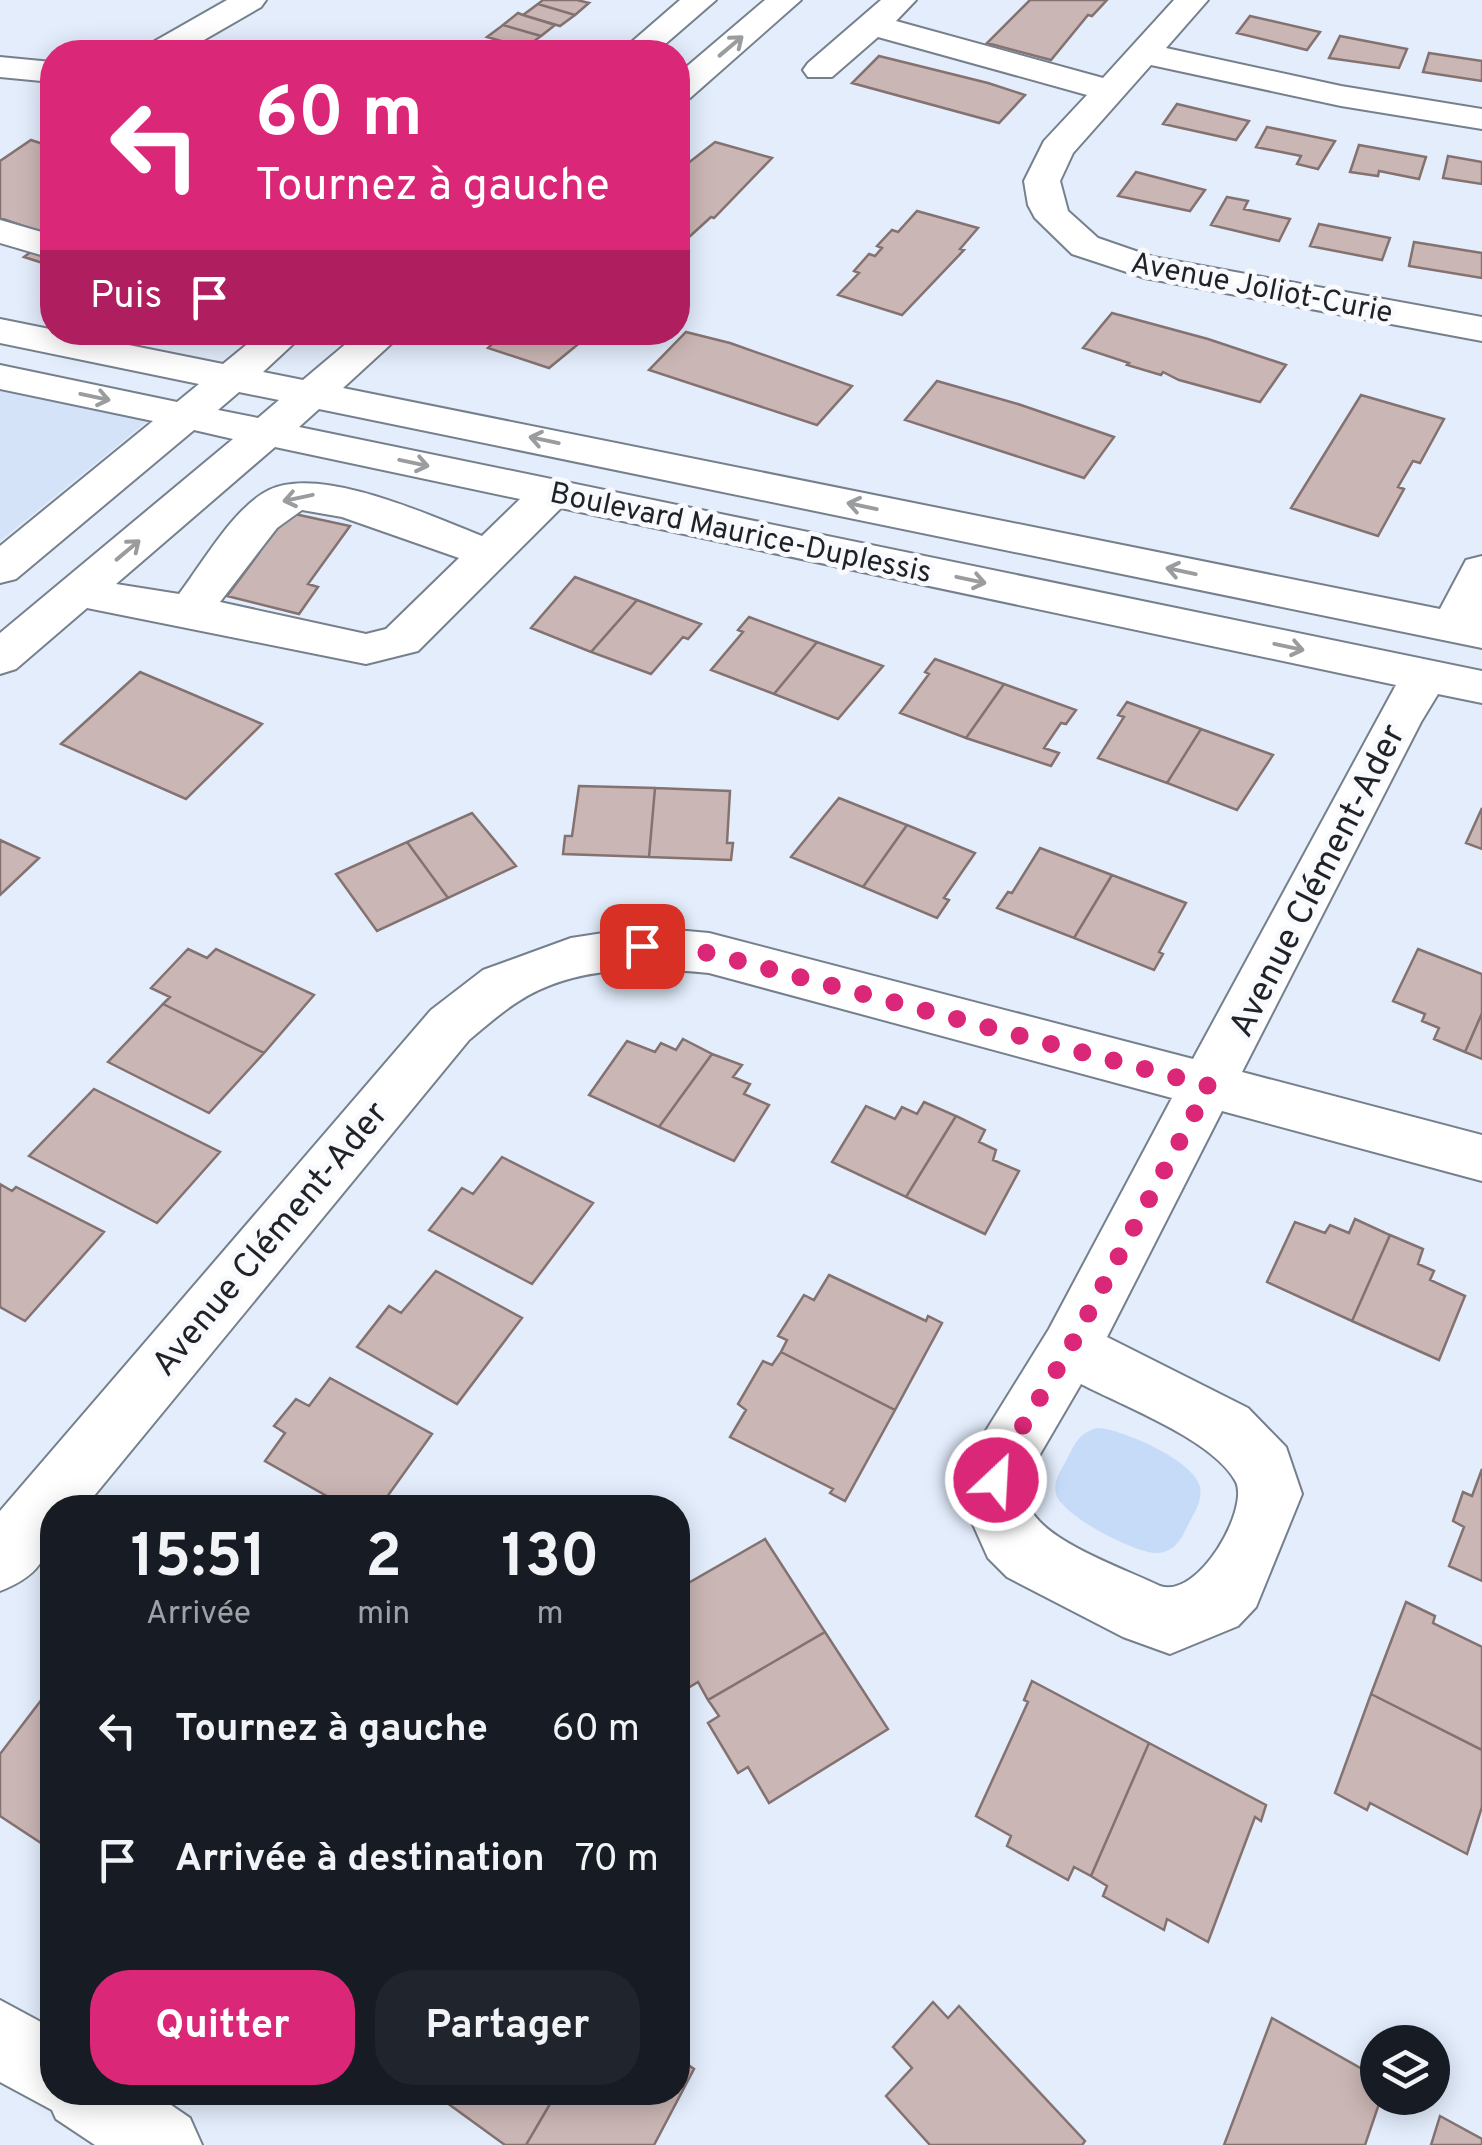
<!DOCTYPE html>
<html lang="fr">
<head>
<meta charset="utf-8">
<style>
  :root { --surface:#171b24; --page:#20242c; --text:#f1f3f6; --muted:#9ea1a6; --accent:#db2777 }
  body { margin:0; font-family:Overpass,sans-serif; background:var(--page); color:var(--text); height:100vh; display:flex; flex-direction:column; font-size:38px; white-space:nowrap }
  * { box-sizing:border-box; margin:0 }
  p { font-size:32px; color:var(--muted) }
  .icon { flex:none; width:55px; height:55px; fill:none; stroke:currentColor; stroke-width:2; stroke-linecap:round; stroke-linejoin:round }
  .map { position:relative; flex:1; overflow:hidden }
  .drawer { position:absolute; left:40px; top:1495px; width:650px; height:610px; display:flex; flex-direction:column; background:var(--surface); border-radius:40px; box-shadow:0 5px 25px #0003 }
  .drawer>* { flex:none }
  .hud { position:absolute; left:40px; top:40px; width:650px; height:305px; border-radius:40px; box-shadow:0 5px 25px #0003; background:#db2777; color:#fff; overflow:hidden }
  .tools { position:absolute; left:1360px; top:2025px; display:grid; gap:20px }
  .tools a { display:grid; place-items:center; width:90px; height:90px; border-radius:50%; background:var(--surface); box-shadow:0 5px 25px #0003; font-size:50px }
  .pin { position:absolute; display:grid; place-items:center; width:85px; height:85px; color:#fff; margin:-42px; border-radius:20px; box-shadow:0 5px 15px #0006 }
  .me { position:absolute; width:110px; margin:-55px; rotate:25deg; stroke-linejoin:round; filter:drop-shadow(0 0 8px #0008) }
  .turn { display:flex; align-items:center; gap:35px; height:210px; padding:0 50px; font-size:45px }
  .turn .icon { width:130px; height:130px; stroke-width:2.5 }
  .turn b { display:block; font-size:70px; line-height:85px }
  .then { display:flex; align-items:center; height:95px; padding:0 50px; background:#0003; gap:20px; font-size:38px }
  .eta { display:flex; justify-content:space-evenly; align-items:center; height:170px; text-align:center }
  .eta b { font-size:60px; font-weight:700; line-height:70px }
  .action { display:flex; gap:20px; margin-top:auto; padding:20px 50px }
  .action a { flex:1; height:115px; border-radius:40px; background:var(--accent); color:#fff; font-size:40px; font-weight:700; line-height:115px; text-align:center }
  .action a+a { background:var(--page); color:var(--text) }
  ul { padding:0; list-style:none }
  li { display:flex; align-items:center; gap:30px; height:130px; padding:0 50px }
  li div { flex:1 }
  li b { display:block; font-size:38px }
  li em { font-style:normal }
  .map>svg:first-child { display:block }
  .built { fill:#d4e3f8 }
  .green { fill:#c6dbf8 }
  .building { fill:#cab6b5; stroke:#847271; stroke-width:2.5 }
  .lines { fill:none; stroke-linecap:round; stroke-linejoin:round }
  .minor-casing { stroke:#76808d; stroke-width:4 }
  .minor { fill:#fff; fill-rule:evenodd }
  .oneway { stroke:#9a9c9e }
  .route { stroke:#db2777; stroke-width:18; stroke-dasharray:0 32.4 }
  .labels { text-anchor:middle; stroke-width:10; stroke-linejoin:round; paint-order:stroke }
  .far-street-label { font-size:30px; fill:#1f2328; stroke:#f8fafd }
  .street-label { font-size:35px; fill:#1f2328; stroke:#f8fafd }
</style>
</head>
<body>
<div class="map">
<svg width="1482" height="2145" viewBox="0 0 1482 2145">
  <rect width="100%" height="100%" fill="#e3edfc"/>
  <path class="built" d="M0,387L150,419L0,541Z"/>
  <path class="green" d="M1098,1428C1122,1429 1195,1461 1200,1487C1203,1502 1192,1516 1186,1529C1180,1542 1173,1551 1159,1553C1137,1555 1061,1515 1056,1494C1053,1481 1061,1470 1067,1459C1075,1443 1080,1432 1098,1428Z"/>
  <path class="building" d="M543,0H577L589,3L575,15L538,4Z
    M1030,0H1107L1092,16L1088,15L1051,60L987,43Z
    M538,4L575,15L560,26L523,15Z
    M518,13L523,15L555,25L541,36L503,25Z
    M1250,16L1320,32L1307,50L1237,33Z
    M503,25L541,36L525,48L487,37Z
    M1340,36L1407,49L1399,68L1329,58Z
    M1429,53L1482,61V81L1423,72Z
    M879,56L988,83L1025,95L999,123L852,83Z
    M1177,104L1249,121L1236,140L1163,124Z
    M1267,127L1335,141L1318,169L1297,164L1301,156L1256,147Z
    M31,140L52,147V236L0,218V161Z
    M715,142L772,158L714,218L711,217L688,238L678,234V171Z
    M1359,145L1426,157L1419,179L1379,171L1378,176L1350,172Z
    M1448,156L1482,162V184L1443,178Z
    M1136,172L1205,190L1190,211L1118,196Z
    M1227,197L1248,201L1244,209L1290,219L1279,241L1211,225Z
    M917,211L978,228L960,249L964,250L902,315L838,295L859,273L854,271L869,254L875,256L882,248L877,246L892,230L898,232Z
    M1319,224L1390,238L1382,260L1310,246Z
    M52,236V266L24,257Z
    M1414,242L1482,253V278L1409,266Z
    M1112,313L1208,339L1286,365L1260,402L1179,380L1163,372L1161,375L1127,365L1129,363L1083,348Z
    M504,332H593L549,368L488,348Z
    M686,332L730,343L852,386L817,425L649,370Z
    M937,381L1018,404L1114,437L1084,478L905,420Z
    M1361,395L1444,419L1420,463L1413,461L1398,487L1404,489L1378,536L1291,508Z
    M290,513L350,526L308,584L318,587L299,614L227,596L259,553L252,551L263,537L270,538Z
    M575,577L637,600L591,652L531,628Z
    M637,600L701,624L688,639L683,637L651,674L591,652Z
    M749,617L817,642L774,694L711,670L743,632L738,630Z
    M817,642L883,666L838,719L774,694Z
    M935,659L1004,684L966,738L900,713L929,674L925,672Z
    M140,672L262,724L186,799L61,744Z
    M1004,684L1076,710L1066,724L1061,723L1044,748L1059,753L1051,766L966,738Z
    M1127,702L1201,729L1167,783L1098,758L1124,717L1118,715Z
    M1201,729L1273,755L1237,810L1167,783Z
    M579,786L655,788L649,857L563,854L565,836H572Z
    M655,788L730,791L727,843H733L731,860L649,857Z
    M839,798L907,825L863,887L791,857Z
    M1482,808V849L1466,843Z
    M472,813L516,866L448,898L407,842Z
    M907,825L975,853L944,898L949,900L937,918L863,887Z
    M0,840L39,858L0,895Z
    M407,842L448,898L377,931L336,874Z
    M1040,848L1112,875L1074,938L997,908L1008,892L1012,893Z
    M1112,875L1186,903L1159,952L1163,954L1154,970L1074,938Z
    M188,949L207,958L216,949L314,995L264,1053L163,1004L170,997L151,988Z
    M1418,949L1482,974V1013L1465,1052L1434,1039L1439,1028L1422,1021L1425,1014L1393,1001Z
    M163,1004L264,1053L209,1113L108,1062Z
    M1482,1013V1059L1465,1052Z
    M683,1039L712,1054L659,1127L589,1095L627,1041L655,1052L661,1043L676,1050Z
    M712,1054L742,1065L733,1077L750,1084L744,1094L769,1105L734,1161L659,1127Z
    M94,1089L220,1152L157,1223L29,1156Z
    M924,1102L956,1116L906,1197L832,1162L866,1106L895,1119L902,1107L917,1114Z
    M956,1116L985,1130L979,1142L996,1150L993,1160L1019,1171L985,1234L906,1197Z
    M502,1157L593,1203L532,1284L429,1230L462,1188L473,1194Z
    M0,1184L12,1191L16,1187L104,1232L25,1321L0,1307Z
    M1355,1219L1390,1235L1352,1321L1267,1282L1295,1222L1325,1233L1330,1225L1349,1233Z
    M1390,1235L1423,1249L1418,1264L1434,1271L1430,1280L1465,1296L1439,1360L1352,1321Z
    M436,1271L522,1318L457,1404L357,1347L389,1306L401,1313Z
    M829,1275L926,1321L928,1316L942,1323L895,1410L781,1352L787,1340L778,1336L804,1295L814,1300Z
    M781,1352L895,1410L845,1501L830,1493L833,1489L730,1437L746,1410L738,1404L763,1361L772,1365Z
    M330,1378L432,1434L379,1508H348L265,1461L285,1433L274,1426L296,1399L309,1406Z
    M1482,1469V1581L1449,1566L1464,1527L1453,1521L1463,1492L1472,1496Z
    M765,1539L825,1632L708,1700L698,1682L688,1688L678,1671V1589Z
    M1406,1602L1435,1616L1433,1623L1482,1647V1750L1371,1694Z
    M825,1632L888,1729L769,1803L748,1767L738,1773L708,1723L719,1716L708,1700Z
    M1032,1681L1149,1743L1091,1876L1074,1867L1068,1880L1007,1846L1011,1836L976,1816L1028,1702L1024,1700Z
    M52,1686V1839L47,1847L0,1816V1754Z
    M1371,1694L1482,1750V1807L1467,1854L1370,1803L1367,1810L1335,1793Z
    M1149,1743L1266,1805L1261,1821L1255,1817L1208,1942L1167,1919L1164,1930L1103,1896L1107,1886L1091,1876Z
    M933,2002L948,2018L959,2006L1085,2141L1082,2145H930L886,2096L912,2068L893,2047Z
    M1272,2018L1378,2078V2098H1381L1365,2145H1224Z
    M678,2058L694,2069L654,2145H526L557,2092H678Z
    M432,2092H557L526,2145H505Z
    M1440,2116L1482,2139V2145H1431Z"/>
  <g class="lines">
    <defs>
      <path id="minor" d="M227,0H266L261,7L183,52H143L148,45Z
        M680,0H716L656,52H620Z
        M765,0H801L690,98L678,101V74Z
        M881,0H916L896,21L1103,78L1174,0H1208L1166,48L1341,86L1482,109V129L1341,106L1151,65L1073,153L1060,181L1068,211L1098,238L1153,257L1482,317V341L1145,278L1072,254L1035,218L1028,205L1024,181L1044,141L1087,95L878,37L832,77H808L803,70L808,63Z
        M0,57L52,62V82L0,77Z
        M0,220L52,235V252L41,255L0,243Z
        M0,319L223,364L262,332H306L263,372L303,380L360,332H404L343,388L1440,609L1466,560L1482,556V648L319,409L299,427L1482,671V703L1438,694L1421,722L1242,1072L1482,1135V1181L1222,1111L1107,1337L1248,1408L1286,1447L1302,1494L1256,1607L1238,1626L1170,1654L1123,1637L1007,1577L988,1558L967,1511L964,1480L982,1437L1049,1329L1172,1098L709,973C646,967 575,965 519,1001C501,1012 485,1027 469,1040L84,1508H52C52,1552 44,1574 0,1591V1511L431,1010L483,970L571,938L642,927L709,933L1193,1059L1396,685L561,508L418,651L366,664L87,608L16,669L0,674V633L233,439L194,430L16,579L0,583V546L153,421L0,389V365L177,402L199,384L0,343ZM239,392L279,400L258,418L218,410ZM275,447L520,499L482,536C431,516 321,465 269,490C234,507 202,564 179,594L116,584ZM302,510L342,517L459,558L386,629L366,634L220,602L277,528ZM1081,1384C1123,1406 1214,1440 1236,1482C1249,1509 1199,1599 1160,1586C1125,1569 1057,1546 1034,1515C1026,1503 1027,1481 1032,1468Z
        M0,2000L52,2028V2092H152L190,2118L202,2145H95L56,2119L52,2110L0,2082Z"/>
    </defs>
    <use href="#minor" class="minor-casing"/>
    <use href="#minor" class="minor"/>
  </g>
  <defs><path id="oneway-shaft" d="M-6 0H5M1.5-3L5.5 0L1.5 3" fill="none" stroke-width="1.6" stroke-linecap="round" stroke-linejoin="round" transform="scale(2.5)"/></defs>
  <g class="oneway">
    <use href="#oneway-shaft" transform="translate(731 46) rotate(-40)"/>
    <use href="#oneway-shaft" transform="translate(95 397) rotate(12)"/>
    <use href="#oneway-shaft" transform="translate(544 440) rotate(-168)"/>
    <use href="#oneway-shaft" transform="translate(414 463) rotate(12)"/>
    <use href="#oneway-shaft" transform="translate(298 498) rotate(168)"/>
    <use href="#oneway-shaft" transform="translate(862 506) rotate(-168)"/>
    <use href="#oneway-shaft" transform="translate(128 550) rotate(-40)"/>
    <use href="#oneway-shaft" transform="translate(1181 571) rotate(-168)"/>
    <use href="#oneway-shaft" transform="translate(971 580) rotate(12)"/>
    <use href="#oneway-shaft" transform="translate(1289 647) rotate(12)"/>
  </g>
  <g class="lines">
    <path class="route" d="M642,946L709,953L1209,1086L1070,1348L1004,1457L996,1480"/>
  </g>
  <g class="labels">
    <g class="far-street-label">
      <text transform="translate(1262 287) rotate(11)" y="10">Avenue Joliot-Curie</text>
      <text transform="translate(741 532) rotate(12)" y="10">Boulevard Maurice-Duplessis</text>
    </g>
    <g class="street-label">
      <text transform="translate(1316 880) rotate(-63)" y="12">Avenue Clément-Ader</text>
      <text transform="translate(269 1238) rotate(-50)" y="12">Avenue Clément-Ader</text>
    </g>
  </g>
</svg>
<div class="tools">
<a><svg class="icon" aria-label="layers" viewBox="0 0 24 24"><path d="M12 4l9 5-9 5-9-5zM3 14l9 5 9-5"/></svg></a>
</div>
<div class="pin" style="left:642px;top:946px;background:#d93025"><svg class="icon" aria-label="arrive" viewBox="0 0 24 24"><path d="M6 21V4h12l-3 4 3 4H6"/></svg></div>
<svg class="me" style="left:996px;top:1480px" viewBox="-20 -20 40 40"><circle r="17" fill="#db2777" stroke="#fff" stroke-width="3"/><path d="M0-11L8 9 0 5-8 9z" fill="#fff"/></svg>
<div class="hud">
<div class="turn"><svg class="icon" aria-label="left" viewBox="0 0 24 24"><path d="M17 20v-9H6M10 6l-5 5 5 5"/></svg><div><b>60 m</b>Tournez à gauche</div></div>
<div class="then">Puis<svg class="icon" aria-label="arrive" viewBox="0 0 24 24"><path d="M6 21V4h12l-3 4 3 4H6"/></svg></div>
</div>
<section class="drawer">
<div class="eta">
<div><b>15:51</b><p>Arrivée</p></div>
<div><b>2</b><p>min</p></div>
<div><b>130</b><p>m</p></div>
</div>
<ul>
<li><svg class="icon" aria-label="left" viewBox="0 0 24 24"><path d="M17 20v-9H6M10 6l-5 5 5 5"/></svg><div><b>Tournez à gauche</b></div><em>60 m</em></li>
<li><svg class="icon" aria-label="arrive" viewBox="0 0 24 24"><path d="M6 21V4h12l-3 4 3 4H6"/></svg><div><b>Arrivée à destination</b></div><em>70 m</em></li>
</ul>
<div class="action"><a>Quitter</a><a>Partager</a></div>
</section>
</div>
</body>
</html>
